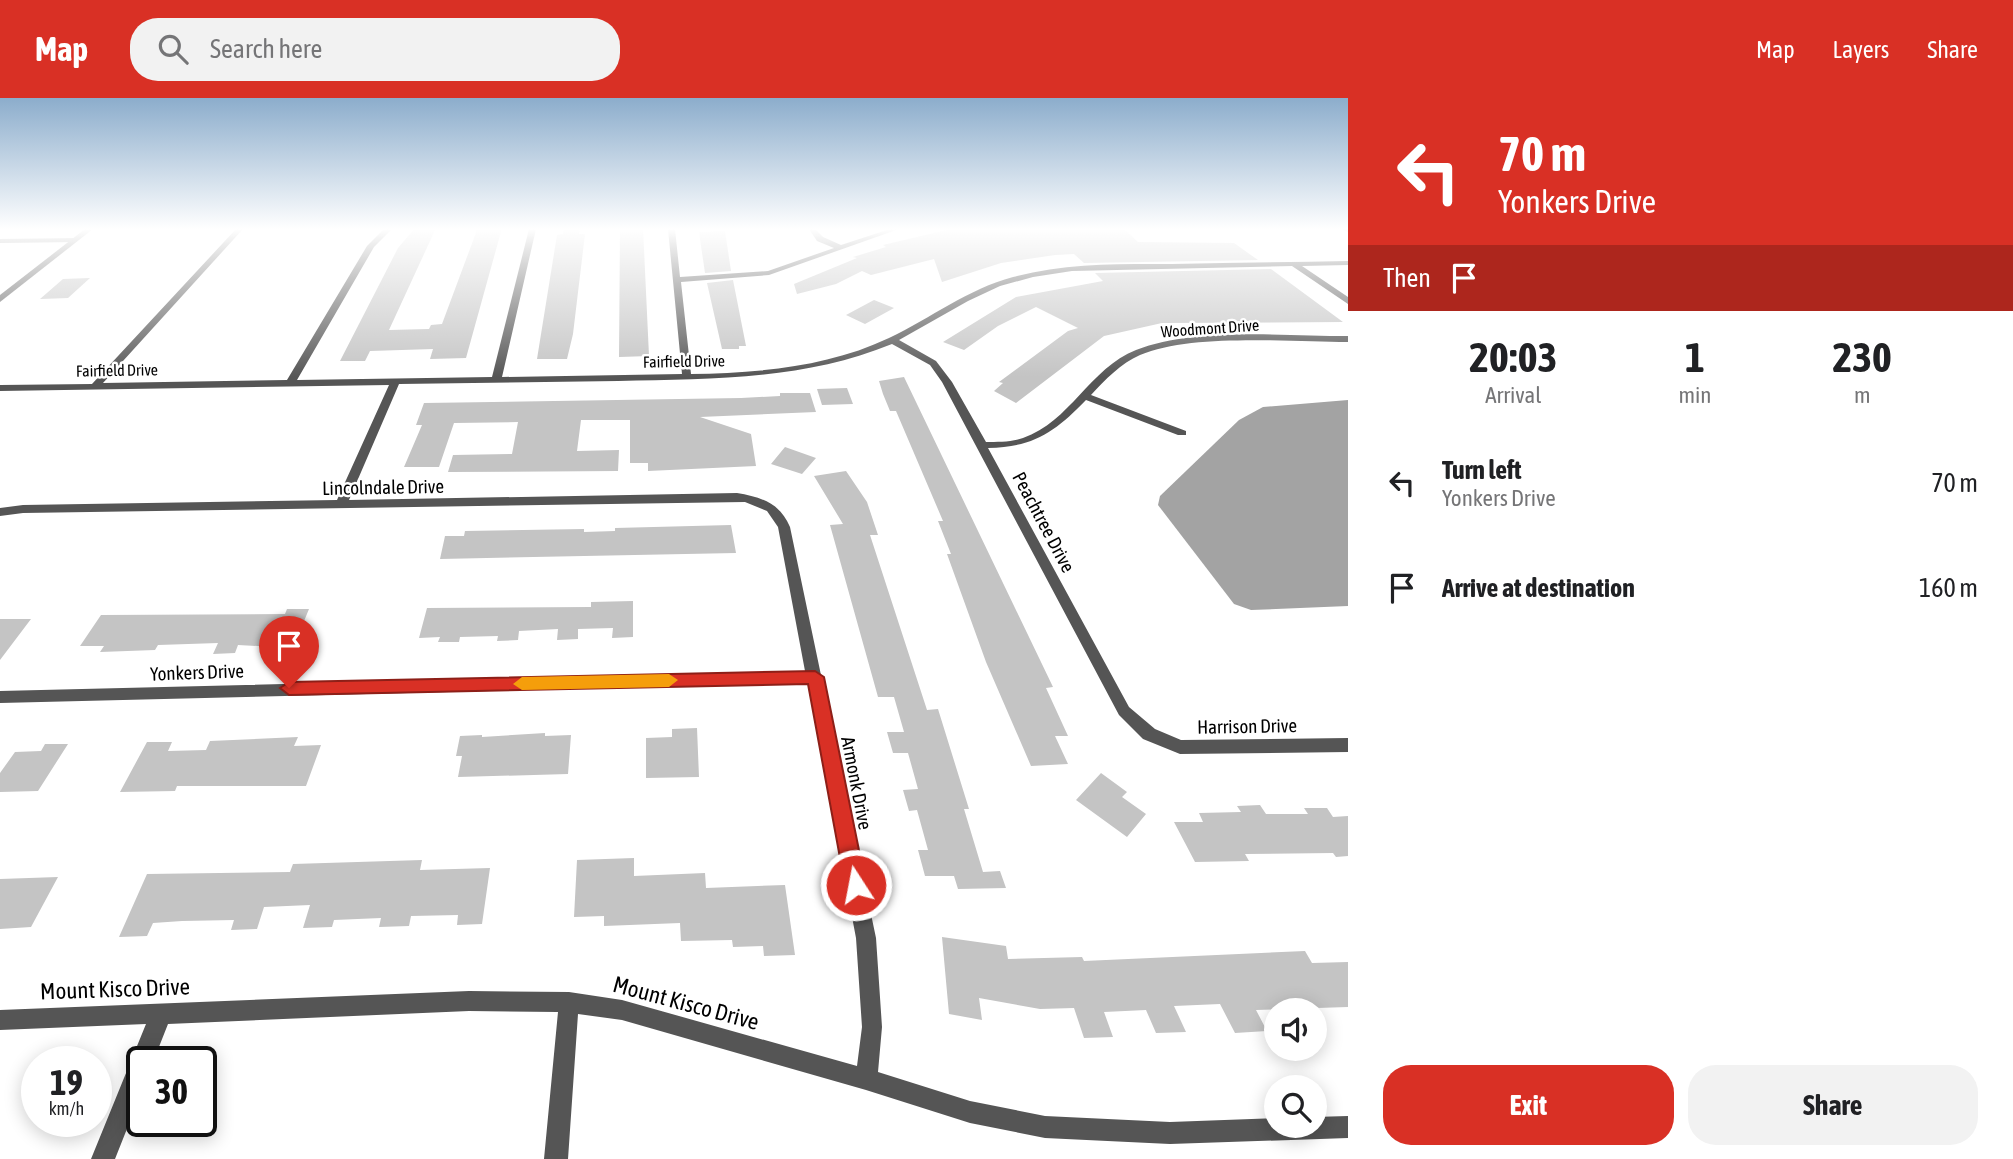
<!DOCTYPE html>
<html lang="en">
<head>
<meta charset="utf-8">
<style>
  :root { --surface:#fff; --page:#f2f2f2; --text:#202124; --muted:#757577; --accent:#d93025 }
  body { margin:0; font-family:"Asap Condensed",sans-serif; background:var(--page); color:var(--text); height:100vh; display:flex; flex-direction:column; font-size:26px; white-space:nowrap }
  * { box-sizing:border-box; margin:0 }
  p { font-size:23px; color:var(--muted) }
  .icon { flex:none; width:38px; height:38px; fill:none; stroke:currentColor; stroke-width:2; stroke-linecap:round; stroke-linejoin:round }
  .map { position:relative; flex:1; overflow:hidden }
  .side { display:flex; flex-direction:column; background:var(--surface); width:665px }
  .side>* { flex:none }
  .hud { background:#d93025; color:#fff; overflow:hidden }
  .tools { position:absolute; left:1264px; top:900px; display:grid; gap:14px }
  .tools a { display:grid; place-items:center; width:63px; height:63px; border-radius:50%; background:var(--surface); box-shadow:0 4px 18px #0003; font-size:35px }
  .speed { position:absolute; left:21px; top:948px; display:flex; gap:14px; font-size:35px; font-weight:700; text-align:center }
  .speed>* { display:grid; place-content:center; width:91px; height:91px; border-radius:50%; background:var(--surface); box-shadow:0 4px 18px #0003; line-height:1 }
  .speed small { font-size:18px; font-weight:400 }
  .speed .limit { border:4px solid #111; border-radius:10px; background:#fff; color:#111 }
  .pin { position:absolute; display:grid; place-items:center; width:60px; height:60px; color:#fff; margin:-72px -30px; border-radius:50% 50% 50% 0; rotate:-45deg; box-shadow:0 0 7px #0007 }
  .pin .icon { rotate:45deg }
  .me { position:absolute; width:77px; margin:-38px; rotate:349deg; stroke-linejoin:round; filter:drop-shadow(0 0 5px #0008) }
  .turn { display:flex; align-items:center; gap:24px; height:147px; padding:0 35px; font-size:32px }
  .turn .icon { width:91px; height:91px; stroke-width:2.5 }
  .turn b { display:block; font-size:49px; line-height:60px }
  .then { display:flex; align-items:center; height:66px; padding:0 35px; background:#0003; gap:14px; font-size:26px }
  .eta { display:flex; justify-content:space-evenly; align-items:center; height:119px; text-align:center }
  .eta b { font-size:42px; font-weight:700; line-height:49px }
  .button { display:flex; gap:14px; margin-top:auto; padding:14px 35px }
  .button a { flex:1; height:80px; border-radius:28px; background:var(--accent); color:#fff; font-size:28px; font-weight:700; line-height:80px; text-align:center }
  .button a+a { background:var(--page); color:var(--text) }
  ul { padding:0; list-style:none }
  li { display:flex; align-items:center; gap:21px; height:105px; padding:0 35px }
  li div { flex:1 }
  li b { display:block; font-size:26px }
  li em { font-style:normal }
  header { display:flex; align-items:center; gap:42px; box-sizing:border-box; height:98px; padding:0 35px; background:var(--accent); color:#fff }
  header strong { font-size:33px }
  nav { display:flex; gap:38px; margin-inline-start:auto; font-size:24px }
  .search { width:490px; height:63px; background:var(--page); display:flex; align-items:center; gap:18px; box-sizing:border-box; padding:0 24px; border-radius:28px; color:var(--muted); font-size:26px }
  main { display:flex; flex:1; min-height:0 }
  .map>svg:first-child { display:block }
  .water { fill:#a3a3a3 }
  .building { fill:#c4c4c4 }
  .lines { fill:none; stroke-linecap:round; stroke-linejoin:round }
  .minor { fill:#555; fill-rule:evenodd }
  .tertiary { fill:#555; fill-rule:evenodd }
  .secondary { fill:#222; fill-rule:evenodd }
  .route { fill:#d93025; stroke:#8d1f18; stroke-width:2 }
  .slow { fill:#f59e0b }
  .labels { text-anchor:middle; stroke-width:5; stroke-linejoin:round; paint-order:stroke }
  .far-street-label { font-size:16px; fill:#000; stroke:#fff }
  .street-label { font-size:19px; fill:#000; stroke:#fff }
  .near-street-label { font-size:23px; fill:#000; stroke:#fff }
</style>
</head>
<body>
<header>
<strong>Map</strong>
<div class="search"><svg class="icon" aria-label="search" viewBox="0 0 24 24"><circle cx="10" cy="10" r="6"/><path d="M15 15l6 6"/></svg>Search here</div>
<nav><a>Map</a><a>Layers</a><a>Share</a></nav>
</header>
<main>
<div class="map">
<svg width="1348" height="1061" viewBox="0 0 1348 1061">
  <rect width="100%" height="100%" fill="#fff"/>
  <path class="water" d="M1348,302V508L1251,512L1234,506L1158,407L1160,398L1239,322L1263,309Z"/>
  <path class="building" d="M415,130H436L389,232L429,231L431,227L442,226L477,132L502,130L466,260L430,261L433,251L370,253L365,263H340L398,150Z
    M564,130H580L579,136H585L573,236L567,261H537L557,137L563,136Z
    M620,130H643L649,258L619,259Z
    M955,130H1123L1138,144L1234,145L1258,162L1084,165L1074,156L1055,157L1001,165L942,184L934,161L871,177L862,173L836,186L797,196L794,186L857,160L853,159L886,149L883,147Z
    M725,133L731,173L705,175L699,134Z
    M1271,171L1343,224L1162,225L1104,238L1016,305L994,293L1003,285L999,284L1068,233L1078,230L1036,209L998,228L964,252L943,244L1016,199L1103,183L1095,175Z
    M90,180L68,200L40,201L63,181Z
    M733,182L746,248H739V251H722L707,185Z
    M874,202L894,210L865,226L846,217Z
    M904,279L1053,589L1046,590L1068,638H1055L1068,666L1031,668L986,564L947,456H951L938,423H943L896,313H890L883,296L879,283Z
    M847,290L853,306L822,307L817,291Z
    M780,295H810L816,314L700,319L751,336L756,368L648,373V365H630V322H581L577,353L619,352L618,373L448,374L453,357L512,356L518,324L454,325L439,369H404L422,327H416L424,305L741,300L780,298Z
    M785,349L816,360L802,376L771,366Z
    M846,373L867,404L878,437H870L927,612L938,611L969,711H964L983,774L1000,773L1006,790L958,791L954,778H925L918,752H928L917,712L909,713L903,692L918,691L908,655H893L887,634H904L894,599H878L830,427L843,426L814,378Z
    M731,427L736,455L440,461L445,438H464L465,433L584,431V434L615,433V430Z
    M633,503V539L612,540L613,530L578,531V541L557,542L558,531L519,533L518,542L497,543L498,538L460,539L459,544H438L440,539L419,540L427,510L591,509V504Z
    M287,511H309L293,550L238,547L235,555L213,556L218,545L158,547L155,552L100,554L104,548H80L101,517L285,516Z
    M0,521H31L0,562Z
    M697,630L699,679L646,680V640L672,639V631Z
    M545,635V638L571,637L568,676L458,679L462,658H456L460,638L482,637V639Z
    M298,639L294,648L321,647L306,688H177L175,693L120,694L147,644H172L168,653L206,652L210,643Z
    M45,646H68L38,693L0,694V675L15,654L41,653Z
    M1101,675L1127,694L1122,699L1146,716L1127,739L1076,702Z
    M1260,707L1266,716H1308L1304,710H1327L1333,719L1348,718V758L1336,759L1333,755L1245,756L1249,763L1195,764L1174,724H1203L1199,715L1241,714L1237,708Z
    M634,760V778L705,775L706,790L785,787L795,857L764,858L763,848L733,849L732,842L681,843L680,825L604,828V818L574,819L577,762Z
    M422,762L420,772L490,770L482,826L457,827L458,817L411,818L409,828L379,829L381,820L334,822L332,829L303,830L310,807L264,809L257,831L231,832L234,822L182,823L153,825L147,838L119,839L147,776L290,774L293,766Z
    M58,779L31,829L0,831V781Z
    M942,839L1006,848L1008,861L1082,859L1084,863L1305,853L1312,865L1348,864V909L1256,912L1267,933L1235,935L1220,906L1174,908L1186,934L1156,935L1146,912L1104,914L1113,939L1084,940L1074,910L1040,911L979,900L982,922L949,916Z"/>
  <g class="lines">
    <path class="minor" d="M236,131H243L103,285L287,282L367,148L384,131H392L374,149L297,282L492,279L529,131H536L502,279L682,276L668,131H675L680,179L768,173L834,150L817,143L809,131H815L823,139L841,147L890,131H899L769,177L681,184L691,276C758,275 828,269 889,240C931,220 968,191 1013,179C1065,165 1119,166 1172,166C1231,165 1289,164 1348,163V167L1302,168L1348,199V206L1292,168L1072,173L1033,179L1000,188L968,203L899,242L936,263L952,284L986,344C998,344 1012,344 1023,340C1070,324 1090,270 1136,252C1196,229 1284,238 1348,238V244C1292,244 1191,235 1140,257C1121,265 1105,282 1091,297L1186,333V337H1178L1086,302C1055,334 1034,349 988,350L1129,609L1155,631L1181,642L1348,640V654L1180,656L1143,641L1119,617L942,284L930,267L892,246C804,282 712,281 618,283C545,284 472,285 399,286L349,402L737,395C761,399 780,405 790,429L876,840L882,929L878,974L970,1003L1045,1018L1170,1024L1276,1020V1027H1314V1019L1348,1018V1040L1170,1046L1045,1040L970,1025L866,992L622,922L578,916L568,1061H544L558,914L469,913L168,926L153,964H142V993L115,1061H91L146,926L0,932V912L469,893L569,894L622,902L857,968L862,929L856,840L808,585L0,605V593L805,573L778,429L767,413L745,404L23,415L0,418V410L23,407L337,402L389,287L0,293V287L92,286Z
      M77,140L78,142L74,144L0,145V141Z"/>
    <path class="tertiary" d="M85,131H93L0,204V197Z"/>
    <path class="secondary" d="M1341,131H1348V134Z"/>
  </g>
  <linearGradient id="sky" x2="0" y2="1"><stop stop-color="#8cadcc"/><stop offset="0.47" stop-color="#fff"/><stop offset="1" stop-color="#fff" stop-opacity="0"/></linearGradient>
  <rect width="1348" height="279" fill="url(#sky)"/>
  <path class="route" d="M815,573L824,579L866,787L863,794L856,797L848,794L845,787L808,586L289,597L280,590L289,584Z"/>
  <path class="slow" d="M669,576L678,582L669,589L522,592L513,586L522,579Z"/>
  <g class="labels">
    <g class="far-street-label">
      <text transform="translate(1210 230) rotate(-4)" y="6">Woodmont Drive</text>
      <text transform="translate(684 263) rotate(-1)" y="6">Fairfield Drive</text>
      <text transform="translate(117 272) rotate(-1)" y="6">Fairfield Drive</text>
    </g>
    <g class="street-label">
      <text transform="translate(383 389) rotate(-1)" y="7">Lincolndale Drive</text>
      <text transform="translate(1044 424) rotate(62)" y="7">Peachtree Drive</text>
      <text transform="translate(197 574) rotate(-2)" y="7">Yonkers Drive</text>
      <text transform="translate(1247 628) rotate(-1)" y="7">Harrison Drive</text>
      <text transform="translate(857 685) rotate(79)" y="7">Armonk Drive</text>
    </g>
    <g class="near-street-label">
      <text transform="translate(115 891) rotate(-2)" y="8">Mount Kisco Drive</text>
      <text transform="translate(686 905) rotate(15)" y="8">Mount Kisco Drive</text>
    </g>
  </g>
</svg>
<div class="tools">
<a><svg class="icon" aria-label="sound" viewBox="0 0 24 24"><path d="M4 9h4l5-4v14l-5-4H4zM17 9q2 3 0 6"/></svg></a>
<a><svg class="icon" aria-label="search" viewBox="0 0 24 24"><circle cx="10" cy="10" r="6"/><path d="M15 15l6 6"/></svg></a>
</div>
<div class="speed"><div>19<small>km/h</small></div><div class="limit">30</div></div>
<div class="pin" style="left:289px;top:590px;background:#d93025"><svg class="icon" aria-label="arrive" viewBox="0 0 24 24"><path d="M6 21V4h12l-3 4 3 4H6"/></svg></div>
<svg class="me" style="left:856px;top:787px" viewBox="-20 -20 40 40"><circle r="17" fill="#d93025" stroke="#fff" stroke-width="3"/><path d="M0-11L8 9 0 5-8 9z" fill="#fff"/></svg>
</div>
<section class="side">
<div class="hud">
<div class="turn"><svg class="icon" aria-label="left" viewBox="0 0 24 24"><path d="M17 20v-9H6M10 6l-5 5 5 5"/></svg><div><b>70 m</b>Yonkers Drive</div></div>
<div class="then">Then<svg class="icon" aria-label="arrive" viewBox="0 0 24 24"><path d="M6 21V4h12l-3 4 3 4H6"/></svg></div>
</div>
<div class="eta">
<div><b>20:03</b><p>Arrival</p></div>
<div><b>1</b><p>min</p></div>
<div><b>230</b><p>m</p></div>
</div>
<ul>
<li><svg class="icon" aria-label="left" viewBox="0 0 24 24"><path d="M17 20v-9H6M10 6l-5 5 5 5"/></svg><div><b>Turn left</b><p>Yonkers Drive</p></div><em>70 m</em></li>
<li><svg class="icon" aria-label="arrive" viewBox="0 0 24 24"><path d="M6 21V4h12l-3 4 3 4H6"/></svg><div><b>Arrive at destination</b></div><em>160 m</em></li>
</ul>
<div class="button"><a>Exit</a><a>Share</a></div>
</section>
</main>
</body>
</html>
